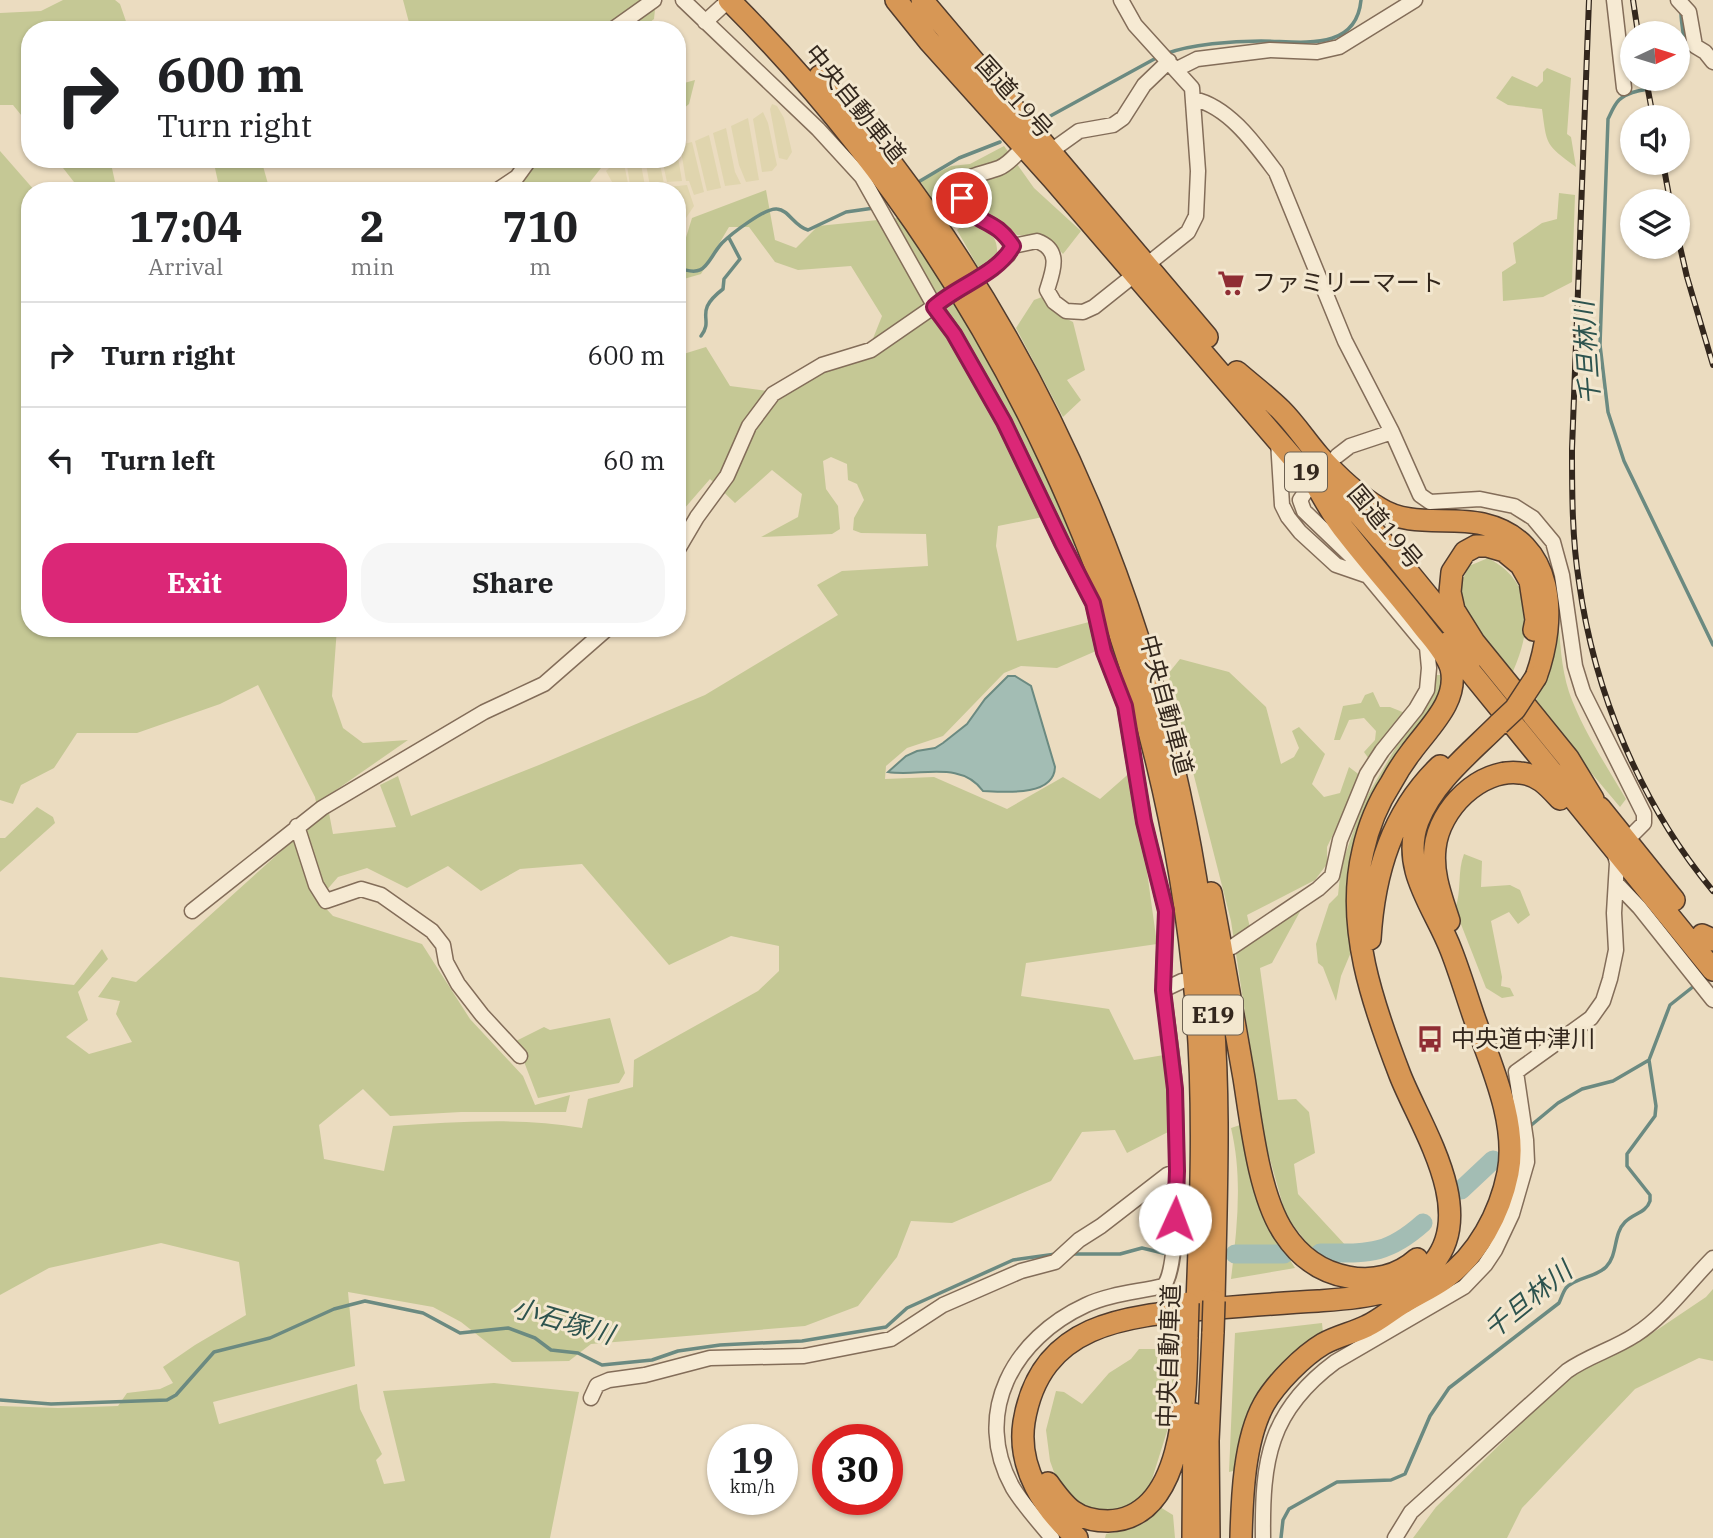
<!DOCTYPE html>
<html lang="en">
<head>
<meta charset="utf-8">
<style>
  :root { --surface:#fff; --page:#f6f6f6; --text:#202124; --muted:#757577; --line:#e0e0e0; --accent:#db2777 }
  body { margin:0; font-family:"IBM Plex Serif","Noto Sans JP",serif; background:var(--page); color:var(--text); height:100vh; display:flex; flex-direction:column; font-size:26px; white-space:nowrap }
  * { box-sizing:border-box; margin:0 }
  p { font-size:23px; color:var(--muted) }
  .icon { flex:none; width:38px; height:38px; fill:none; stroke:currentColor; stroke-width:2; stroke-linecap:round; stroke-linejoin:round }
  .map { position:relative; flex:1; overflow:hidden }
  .panel { position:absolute; left:21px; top:182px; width:665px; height:455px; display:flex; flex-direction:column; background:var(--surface); border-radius:28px; box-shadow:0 2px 5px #0004 }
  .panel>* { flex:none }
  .banner { position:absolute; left:21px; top:21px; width:665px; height:147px; border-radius:28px; box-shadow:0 2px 5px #0004; background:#fff; color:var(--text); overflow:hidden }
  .needle { width:46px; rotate:86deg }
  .controls { position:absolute; left:1620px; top:21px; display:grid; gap:14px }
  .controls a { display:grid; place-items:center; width:70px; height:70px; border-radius:50%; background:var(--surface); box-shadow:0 2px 5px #0004; font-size:35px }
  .speed { position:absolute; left:707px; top:1424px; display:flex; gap:14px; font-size:35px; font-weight:700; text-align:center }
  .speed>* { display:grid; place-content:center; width:91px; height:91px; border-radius:50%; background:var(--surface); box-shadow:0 2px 5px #0004; line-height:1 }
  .speed small { font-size:18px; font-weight:400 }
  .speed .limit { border:10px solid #d22; background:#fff; color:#111 }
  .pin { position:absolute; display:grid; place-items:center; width:60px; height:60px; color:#fff; margin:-30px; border:4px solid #fff; border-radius:50%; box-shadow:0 2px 7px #0007 }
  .me { position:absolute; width:77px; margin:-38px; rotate:2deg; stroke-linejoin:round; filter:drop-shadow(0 0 5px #0008) }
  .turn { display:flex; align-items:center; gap:24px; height:147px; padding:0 21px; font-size:32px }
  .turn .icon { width:91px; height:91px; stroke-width:2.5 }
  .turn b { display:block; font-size:49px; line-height:60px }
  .eta { display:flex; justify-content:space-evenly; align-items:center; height:119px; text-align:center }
  .eta b { font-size:42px; font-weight:700; line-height:49px }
  .primary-button { display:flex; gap:14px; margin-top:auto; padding:14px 21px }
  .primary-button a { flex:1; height:80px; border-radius:28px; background:var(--accent); color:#fff; font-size:28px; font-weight:700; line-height:80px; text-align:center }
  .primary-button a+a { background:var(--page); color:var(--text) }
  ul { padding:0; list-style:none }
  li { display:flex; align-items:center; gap:21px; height:105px; padding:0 21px; border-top:2px solid var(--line) }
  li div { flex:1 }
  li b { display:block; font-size:26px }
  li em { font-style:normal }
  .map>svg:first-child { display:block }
  .farmland { fill:#e0d5ae }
  .green { fill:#c5c895; fill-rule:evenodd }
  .water { fill:#a3bdb4; stroke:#6b8a81; stroke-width:2 }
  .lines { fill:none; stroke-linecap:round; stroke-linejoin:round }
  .stream { stroke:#6b8a81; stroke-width:3.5 }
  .river { stroke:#a3bdb4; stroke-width:19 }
  .minor-casing { stroke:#836d59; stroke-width:17 }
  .highway-casing { stroke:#513c2e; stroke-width:24 }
  .minor { stroke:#f6ead3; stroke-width:14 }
  .highway { stroke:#d79755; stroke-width:21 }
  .rail-casing { stroke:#33271d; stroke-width:6 }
  .rail { stroke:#f3e7cf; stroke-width:3.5; stroke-dasharray:10; stroke-linecap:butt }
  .minor-bridge-casing { stroke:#836d59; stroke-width:17; stroke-linecap:butt }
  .highway-bridge-casing { stroke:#513c2e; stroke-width:24; stroke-linecap:butt }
  .minor-bridge { stroke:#f6ead3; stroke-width:14 }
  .highway-bridge { stroke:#d79755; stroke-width:21 }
  .route-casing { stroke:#8e194d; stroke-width:18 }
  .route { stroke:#db2777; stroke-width:12 }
  .labels { text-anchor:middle; stroke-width:6; stroke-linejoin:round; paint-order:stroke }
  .shield { fill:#f3e7cf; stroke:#6d6152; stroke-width:2 }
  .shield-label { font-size:23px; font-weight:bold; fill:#33271d }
  .street-label { font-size:24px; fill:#33271d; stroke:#f3e7cf }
  .poi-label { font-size:24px; fill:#33271d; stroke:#f3e7cf; text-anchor:start }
  .water-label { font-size:26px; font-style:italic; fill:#2d534e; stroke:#f3e7cf }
</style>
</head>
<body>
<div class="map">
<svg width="1713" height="1538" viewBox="0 0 1713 1538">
  <rect width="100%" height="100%" fill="#ebdcc0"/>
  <path class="farmland" d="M772,104L777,106L784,118L792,152L787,160L779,158L770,109Z
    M763,112L768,123L777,165L772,171L762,172L753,119Z
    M748,118L759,180L746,182L739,165L731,126Z
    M726,128L735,172L741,184L725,186L713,133Z
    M709,135L721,188L707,191L695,141Z
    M692,142L704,192L694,195L689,181H686L680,145Z
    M677,151L682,181L667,182L662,159H677Z
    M623,159L629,188L628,191H617L606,171L614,163Z
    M626,159H640L645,186L634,190L630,185Z
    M645,159H659L664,184L650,186Z
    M687,185L694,206L678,230L677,191H661L667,187Z"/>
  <path class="green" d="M63,0H115L120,4L129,30H30V126L13,105H0V13L41,11Z
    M403,0H656L654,19L640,30H411Z
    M1547,68L1571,78L1567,134L1571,137L1576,167C1545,144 1547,146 1542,109L1508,105L1496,98L1512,76L1537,87L1543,81V72Z
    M695,80L689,104L677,114V85Z
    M1004,146L1034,188L1081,231L1063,254L1048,237L1017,235L976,208L959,182L932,199L920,181L951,166L970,164Z
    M0,151L35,191H30V628H337L332,696L343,728L363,743L408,740L326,797L333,834L396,827L380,785L398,776L411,816L539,765L705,695L838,615L817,585L842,571L928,566L926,534L861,533L853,530L854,518L864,500L857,484L848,480L847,464L831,457L823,461L826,489L838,506L840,529L832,534L761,537L798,517L802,494L772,470L735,503L710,479L677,517V356L706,347L730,386L783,393L807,376L866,356L882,316L851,266L798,270L775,262L749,227H729L701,274L677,281V248L684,244L692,218L766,190L775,240L796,248L818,226L898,218L964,316L1018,414L1076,546L1057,552L1043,517L998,526L996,546L1017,641L1089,622L1096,651L1057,668L1021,666L1004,673L943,736L907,748L886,766L885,779L934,777L1007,809L1063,777L1100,799L1133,770L1157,944L1026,963L1021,996L1109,1009L1134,1060L1164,1055L1172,1130L1127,1153L1115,1130L1082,1132L1051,1181L952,1223L911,1221L897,1257L858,1306L805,1326L591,1344L569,1361L512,1362L461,1322L433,1307L348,1292L355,1366L213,1402L219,1424L357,1384L360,1409L382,1454L376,1460L384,1484L405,1481L383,1391L494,1383L579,1392L550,1538H0V1406L58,1408L118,1406L127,1393L160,1389L173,1383L163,1367L195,1345L246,1315L239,1262L161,1243L49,1268L0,1295V977L74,985L102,949L108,959L78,992L88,1020L66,1037L89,1054L132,1042L116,1014L120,1001L98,997L112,977L136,982L319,817L315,797L258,685L220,704L137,733H77L54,768L21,785L13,804L0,800ZM582,864L669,965L731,936L779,946V971L758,991L634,1060L633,1087L588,1099L582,1128C520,1117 456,1122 393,1126L384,1171L324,1159L319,1125L363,1089L390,1116L461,1112H566L570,1095L535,1105L523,1076L470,1019L422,944L333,916L318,900L338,877L367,868L407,888L448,866L481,891L520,869Z
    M56,159H110L117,191H81Z
    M213,159H261L270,191H220Z
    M519,159H608L583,191H518Z
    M1559,193L1575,195L1572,282L1543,297L1503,301L1502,272L1516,263L1513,243L1542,223L1557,219Z
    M966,222C986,231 999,232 997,257L988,265L978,267L957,230Z
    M1042,297L1055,313L1073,322L1085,370L1067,380L1081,400L1063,417L1016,328L1034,300Z
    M1488,558C1538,584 1531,632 1511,676L1464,611L1460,585L1469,566Z
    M1555,615H1558C1560,640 1561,668 1569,692C1582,729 1606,765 1626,799L1620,807L1534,705L1547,673Z
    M1180,659L1229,672L1266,707L1281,764L1294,757L1299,748L1292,731L1299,727L1325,754L1312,784L1324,797L1340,793L1349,767L1361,776L1327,847V864L1315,880L1247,915L1253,940L1303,906L1272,963L1260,968L1278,1100L1296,1099L1309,1112L1315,1153L1294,1164L1298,1194L1348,1248L1310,1247L1286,1216L1264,1138L1231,921L1168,674Z
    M1435,675H1442L1440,696L1389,777L1351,952L1341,976L1336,1001L1323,967L1318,963L1316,944L1329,904L1338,895L1341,867L1363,803L1399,742L1429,702L1435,686Z
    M1373,692L1380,707H1390L1405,713L1371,762L1364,752L1375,740L1376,731L1364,718L1349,720L1340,740H1334L1343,706L1361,703L1365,695Z
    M37,807L53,817L55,823L0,872V838H5Z
    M1464,854L1482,861L1481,887L1510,885L1520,890L1530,915L1518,924L1509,912L1491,921L1502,977L1501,986L1510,988L1514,996L1502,998L1486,988L1455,909C1462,890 1457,872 1464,854Z
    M610,1018L625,1073L619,1083L538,1098L516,1041L544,1027L550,1030Z
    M1240,1125C1250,1180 1265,1221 1295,1268L1231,1279C1237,1229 1243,1178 1231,1128Z
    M1713,1289V1361L1699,1358L1635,1389L1522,1508L1507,1538H1413L1436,1507L1581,1365L1651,1334L1706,1297Z
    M1322,1323L1323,1333L1297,1351L1241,1469L1229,1472L1235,1333Z
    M1139,1349H1156L1169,1354L1176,1367L1174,1409L1148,1492L1128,1510L1102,1514L1080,1504L1059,1486L1050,1461L1046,1430L1056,1391L1064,1392L1082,1404L1109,1373L1131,1359Z
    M1160,1507L1173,1515L1175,1538H1105L1106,1534C1128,1530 1148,1527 1160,1507Z"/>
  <path class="water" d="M1008,676H1015L1031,686L1055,767C1054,797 1004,792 983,791C961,760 920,777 888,772L906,756L917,751L935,748L943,743L967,724L985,699Z"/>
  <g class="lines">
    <path class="stream" d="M1165,54C1191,44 1233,41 1261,41C1299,41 1356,53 1361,0
      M1678,76C1693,59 1680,31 1681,10
      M1676,79C1660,92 1634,86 1619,100C1614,105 1611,113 1608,119L1600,345L1608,412L1624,461L1713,645
      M1043,120L1158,57
      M920,181L959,158L1000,142
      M677,267C707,280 706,261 722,243C731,234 766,207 777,209C789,210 794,226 808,230L846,212L874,208
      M701,336C715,318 692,313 723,289L724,279L740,259L729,238
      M1529,1127L1558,1103L1582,1089L1613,1081L1649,1060
      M1071,1254H1120L1142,1248L1167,1254
      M0,1400L51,1404L167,1400L176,1395L214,1352L270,1338L334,1309L365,1301L423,1313L460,1333L508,1328L535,1338L551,1350L578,1353L602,1365L652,1360L678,1351L720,1345L802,1341L886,1327L907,1308L1013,1260L1056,1254
      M1281,1538L1283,1520L1289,1509L1337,1482L1391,1480L1405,1474L1430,1416L1449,1388L1559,1303C1561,1299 1563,1292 1566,1288C1576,1277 1595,1278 1606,1267C1618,1255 1613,1234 1625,1222C1634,1213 1646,1213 1650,1201V1195L1627,1166V1154L1655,1116L1656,1106L1649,1060L1670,1005L1694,986"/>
    <path class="river" d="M1461,1190L1493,1160
      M1320,1253C1367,1253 1386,1256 1423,1223
      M1235,1254H1284"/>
    <defs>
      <path id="minor" d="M683,0L818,129L862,177L935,307L954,334L1004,422L1062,543L1093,603L1104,652L1125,706L1144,822L1166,911L1163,990
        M1614,0L1624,88
        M1678,0L1689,12L1695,46L1705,52L1713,62
        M705,22L729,0
        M612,30L654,0
        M1177,69L1197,59L1270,50L1317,52L1339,47L1415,0
        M1194,99C1229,107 1255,144 1276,172L1345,341L1392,432L1420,495L1430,502L1480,499L1514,506L1533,518L1553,542L1562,575L1575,666L1583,692L1644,814V823L1627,840
        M1051,151L1079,131L1113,125L1123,118L1144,85L1169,61
        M499,189L517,177L530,159
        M1013,246L1037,241C1062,250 1053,271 1047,290L1054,302L1066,311L1083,312L1094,307L1188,232L1196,216L1198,171L1192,88L1135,25L1121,0
        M994,267L1008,255L1013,246C997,222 986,225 966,210C952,174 975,177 999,168C1009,164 1016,154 1024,147
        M1278,441L1282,505L1288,517L1300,532L1336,565L1368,576
        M1337,456L1350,446L1392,432
        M677,551L697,517L727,476L749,426L773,394L822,365L871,350L939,303
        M297,826L316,885L326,901L361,889L381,895L432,931L443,945L446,962L458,984L482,1015L520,1056
        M1616,883L1639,907L1713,1000
        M192,911L322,808L484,712L544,684L608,628
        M1232,947L1318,889L1332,876L1340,840L1367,774L1382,751L1416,709L1427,690L1429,668L1427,647L1353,558L1304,511L1300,500L1306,491
        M591,1398L597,1385L609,1380L645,1375L710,1358L804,1356L891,1339L943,1305L1021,1271L1055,1262L1079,1240L1101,1226L1167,1175L1177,1171
        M1052,1538C1039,1522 1024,1506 1013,1488C971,1413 1014,1338 1086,1305C1109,1294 1138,1292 1163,1286C1182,1272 1176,1120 1175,1091C1173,1057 1167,1023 1163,990L1182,981
        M1263,1538C1262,1460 1269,1411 1335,1362L1464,1287L1485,1265L1495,1250L1512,1214L1527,1162L1526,1140L1516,1072L1591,1018L1603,1001L1610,979L1616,950L1614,913L1617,863L1614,851
        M1395,1538L1411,1512L1567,1371C1588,1356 1614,1349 1635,1335C1665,1316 1688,1283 1713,1258"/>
      <path id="highway" d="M729,0C996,267 1163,625 1196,1001C1205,1102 1201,1202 1197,1303
        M896,0L929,41L1053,179L1324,494
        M922,0L1207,337
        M820,76C1049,337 1177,651 1211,995C1221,1097 1216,1199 1214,1301
        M1237,372C1252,385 1268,397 1281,410C1295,424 1306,441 1319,456C1336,475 1357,495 1379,508C1410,528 1449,516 1483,524C1556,541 1557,619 1536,677
        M1319,468L1395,556L1476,655
        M1534,630L1536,620L1530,581L1521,565L1504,551L1487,546H1476L1465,552L1452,572L1450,592L1454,610L1474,642L1568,758L1593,799
        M1447,643L1713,970
        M1600,808L1674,900
        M1211,893C1223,955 1233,1016 1244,1078C1251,1122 1259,1196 1284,1233C1299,1256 1320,1272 1348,1277C1373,1282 1398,1276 1417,1259
        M1449,921C1441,896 1432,874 1435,848C1439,809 1480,768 1520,773C1538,774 1549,787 1560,799
        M1702,935L1713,940
        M1370,939C1374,873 1392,812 1440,766
        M1048,1483C1065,1507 1076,1521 1108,1521C1186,1519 1186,1392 1187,1337
        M1077,1538C1044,1509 1017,1468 1024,1422C1040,1323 1125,1316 1207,1309C1244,1306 1281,1303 1318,1301C1359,1298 1405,1296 1434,1262C1477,1209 1420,1126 1400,1075C1373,1005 1345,926 1363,851C1368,828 1378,803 1391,783C1397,772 1404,761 1411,752C1429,727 1459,701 1451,668C1446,652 1432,638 1422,625C1398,594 1371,564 1347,533C1334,518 1325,500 1315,483
        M1193,1538L1194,1414
        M1209,1538L1208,1441L1213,1332
        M1241,1538C1242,1498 1244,1440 1264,1404C1276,1383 1303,1356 1323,1344C1337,1336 1353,1333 1367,1326C1380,1320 1391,1310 1403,1303C1416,1295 1431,1288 1444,1279C1478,1255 1500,1213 1508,1173C1518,1124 1491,1065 1475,1020C1467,997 1460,973 1451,950C1435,908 1400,869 1418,821C1434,781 1469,754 1499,724"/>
    </defs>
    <use href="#minor" class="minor-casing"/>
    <use href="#highway" class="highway-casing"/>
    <use href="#minor" class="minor"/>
    <use href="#highway" class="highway"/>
    <defs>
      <path id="rail" d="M1589,0L1572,449C1572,493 1572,538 1579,582C1594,692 1641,805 1713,891
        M1633,0L1638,33
        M1646,79L1653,117
        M1663,163L1670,201
        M1678,238L1687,277L1713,365"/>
    </defs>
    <use href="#rail" class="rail-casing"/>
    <use href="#rail" class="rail"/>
    <defs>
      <path id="minor-bridge" d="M939,303L994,267"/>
      <path id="highway-bridge" d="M1499,724L1515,709L1536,677
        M1213,1332L1214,1301
        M1187,1337L1188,1303"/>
    </defs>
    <use href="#minor-bridge" class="minor-bridge-casing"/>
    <use href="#highway-bridge" class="highway-bridge-casing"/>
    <use href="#minor-bridge" class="minor-bridge"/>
    <use href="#highway-bridge" class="highway-bridge"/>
  </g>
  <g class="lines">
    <defs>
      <path id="route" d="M962,198L966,210C986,225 997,222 1013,246C997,275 958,285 934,307L954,334L1004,422L1062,543L1093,603L1104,652L1125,706L1144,822L1166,911L1163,990L1175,1089L1177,1171L1175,1219"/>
    </defs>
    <use href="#route" class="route-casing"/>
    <use href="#route" class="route"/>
  </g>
  <defs>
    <symbol id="supermarket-bare" viewBox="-9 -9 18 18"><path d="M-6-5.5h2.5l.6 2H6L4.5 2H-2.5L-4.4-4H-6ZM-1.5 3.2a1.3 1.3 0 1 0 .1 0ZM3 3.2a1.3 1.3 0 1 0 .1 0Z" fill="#8f2d33" stroke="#f3e7cf" stroke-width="2.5" paint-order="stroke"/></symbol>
    <symbol id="bus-bare" viewBox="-9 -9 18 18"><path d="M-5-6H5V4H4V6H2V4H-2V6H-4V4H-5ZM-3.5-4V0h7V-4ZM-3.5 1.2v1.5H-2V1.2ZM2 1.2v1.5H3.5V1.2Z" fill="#8f2d33" stroke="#f3e7cf" stroke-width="2.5" paint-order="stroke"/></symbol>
  </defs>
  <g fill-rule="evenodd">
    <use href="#supermarket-bare" x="1212" y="264" width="38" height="38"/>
    <use href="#bus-bare" x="1411" y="1020" width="38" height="38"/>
  </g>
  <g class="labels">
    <g class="shield">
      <rect x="1285" y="452.5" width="42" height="39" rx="5"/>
      <rect x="1183" y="995.5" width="60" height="39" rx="5"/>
    </g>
    <g class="shield-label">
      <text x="1306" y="480">19</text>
      <text x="1213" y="1023">E19</text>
    </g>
    <g class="street-label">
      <text transform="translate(1014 97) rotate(48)" y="8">国道19号</text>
      <text transform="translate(855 104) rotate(51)" y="8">中央自動車道</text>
      <text transform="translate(1385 527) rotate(50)" y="8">国道19号</text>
      <text transform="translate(1166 705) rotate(75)" y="8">中央自動車道</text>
      <text transform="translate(1169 1356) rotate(-88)" y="8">中央自動車道</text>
    </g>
    <g class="poi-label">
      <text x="1252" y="291">ファミリーマート</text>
      <text x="1451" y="1047">中央道中津川</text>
    </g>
    <g class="water-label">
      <text transform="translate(1587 353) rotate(-94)" y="9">千旦林川</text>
      <text transform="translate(1528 1300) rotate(-39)" y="9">千旦林川</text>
      <text transform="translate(563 1321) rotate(16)" y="9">小石塚川</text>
    </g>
  </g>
</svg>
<div class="controls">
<a><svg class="needle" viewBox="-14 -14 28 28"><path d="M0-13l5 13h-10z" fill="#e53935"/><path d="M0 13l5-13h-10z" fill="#757577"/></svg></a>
<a><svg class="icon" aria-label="sound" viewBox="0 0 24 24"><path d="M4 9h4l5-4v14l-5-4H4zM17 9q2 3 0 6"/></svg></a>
<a><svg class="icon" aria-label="layers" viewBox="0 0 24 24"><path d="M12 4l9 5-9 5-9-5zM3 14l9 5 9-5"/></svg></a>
</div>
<div class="speed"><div>19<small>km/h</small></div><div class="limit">30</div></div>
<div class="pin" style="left:962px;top:198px;background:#d93025"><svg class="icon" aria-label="arrive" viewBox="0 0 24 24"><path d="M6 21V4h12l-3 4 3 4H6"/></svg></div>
<svg class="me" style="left:1175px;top:1219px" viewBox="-20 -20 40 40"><circle r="19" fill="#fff"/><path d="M0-13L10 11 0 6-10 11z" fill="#db2777"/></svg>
<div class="banner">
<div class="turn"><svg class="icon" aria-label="right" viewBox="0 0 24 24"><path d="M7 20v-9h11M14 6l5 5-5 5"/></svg><div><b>600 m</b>Turn right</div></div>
</div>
<section class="panel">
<div class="eta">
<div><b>17:04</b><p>Arrival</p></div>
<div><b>2</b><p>min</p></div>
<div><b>710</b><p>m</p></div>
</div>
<ul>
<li><svg class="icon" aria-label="right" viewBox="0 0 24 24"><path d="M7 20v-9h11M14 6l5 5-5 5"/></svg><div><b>Turn right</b></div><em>600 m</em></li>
<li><svg class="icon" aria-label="left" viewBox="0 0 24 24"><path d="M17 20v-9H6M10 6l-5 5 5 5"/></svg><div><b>Turn left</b></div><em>60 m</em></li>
</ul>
<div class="primary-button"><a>Exit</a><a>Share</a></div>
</section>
</div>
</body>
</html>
